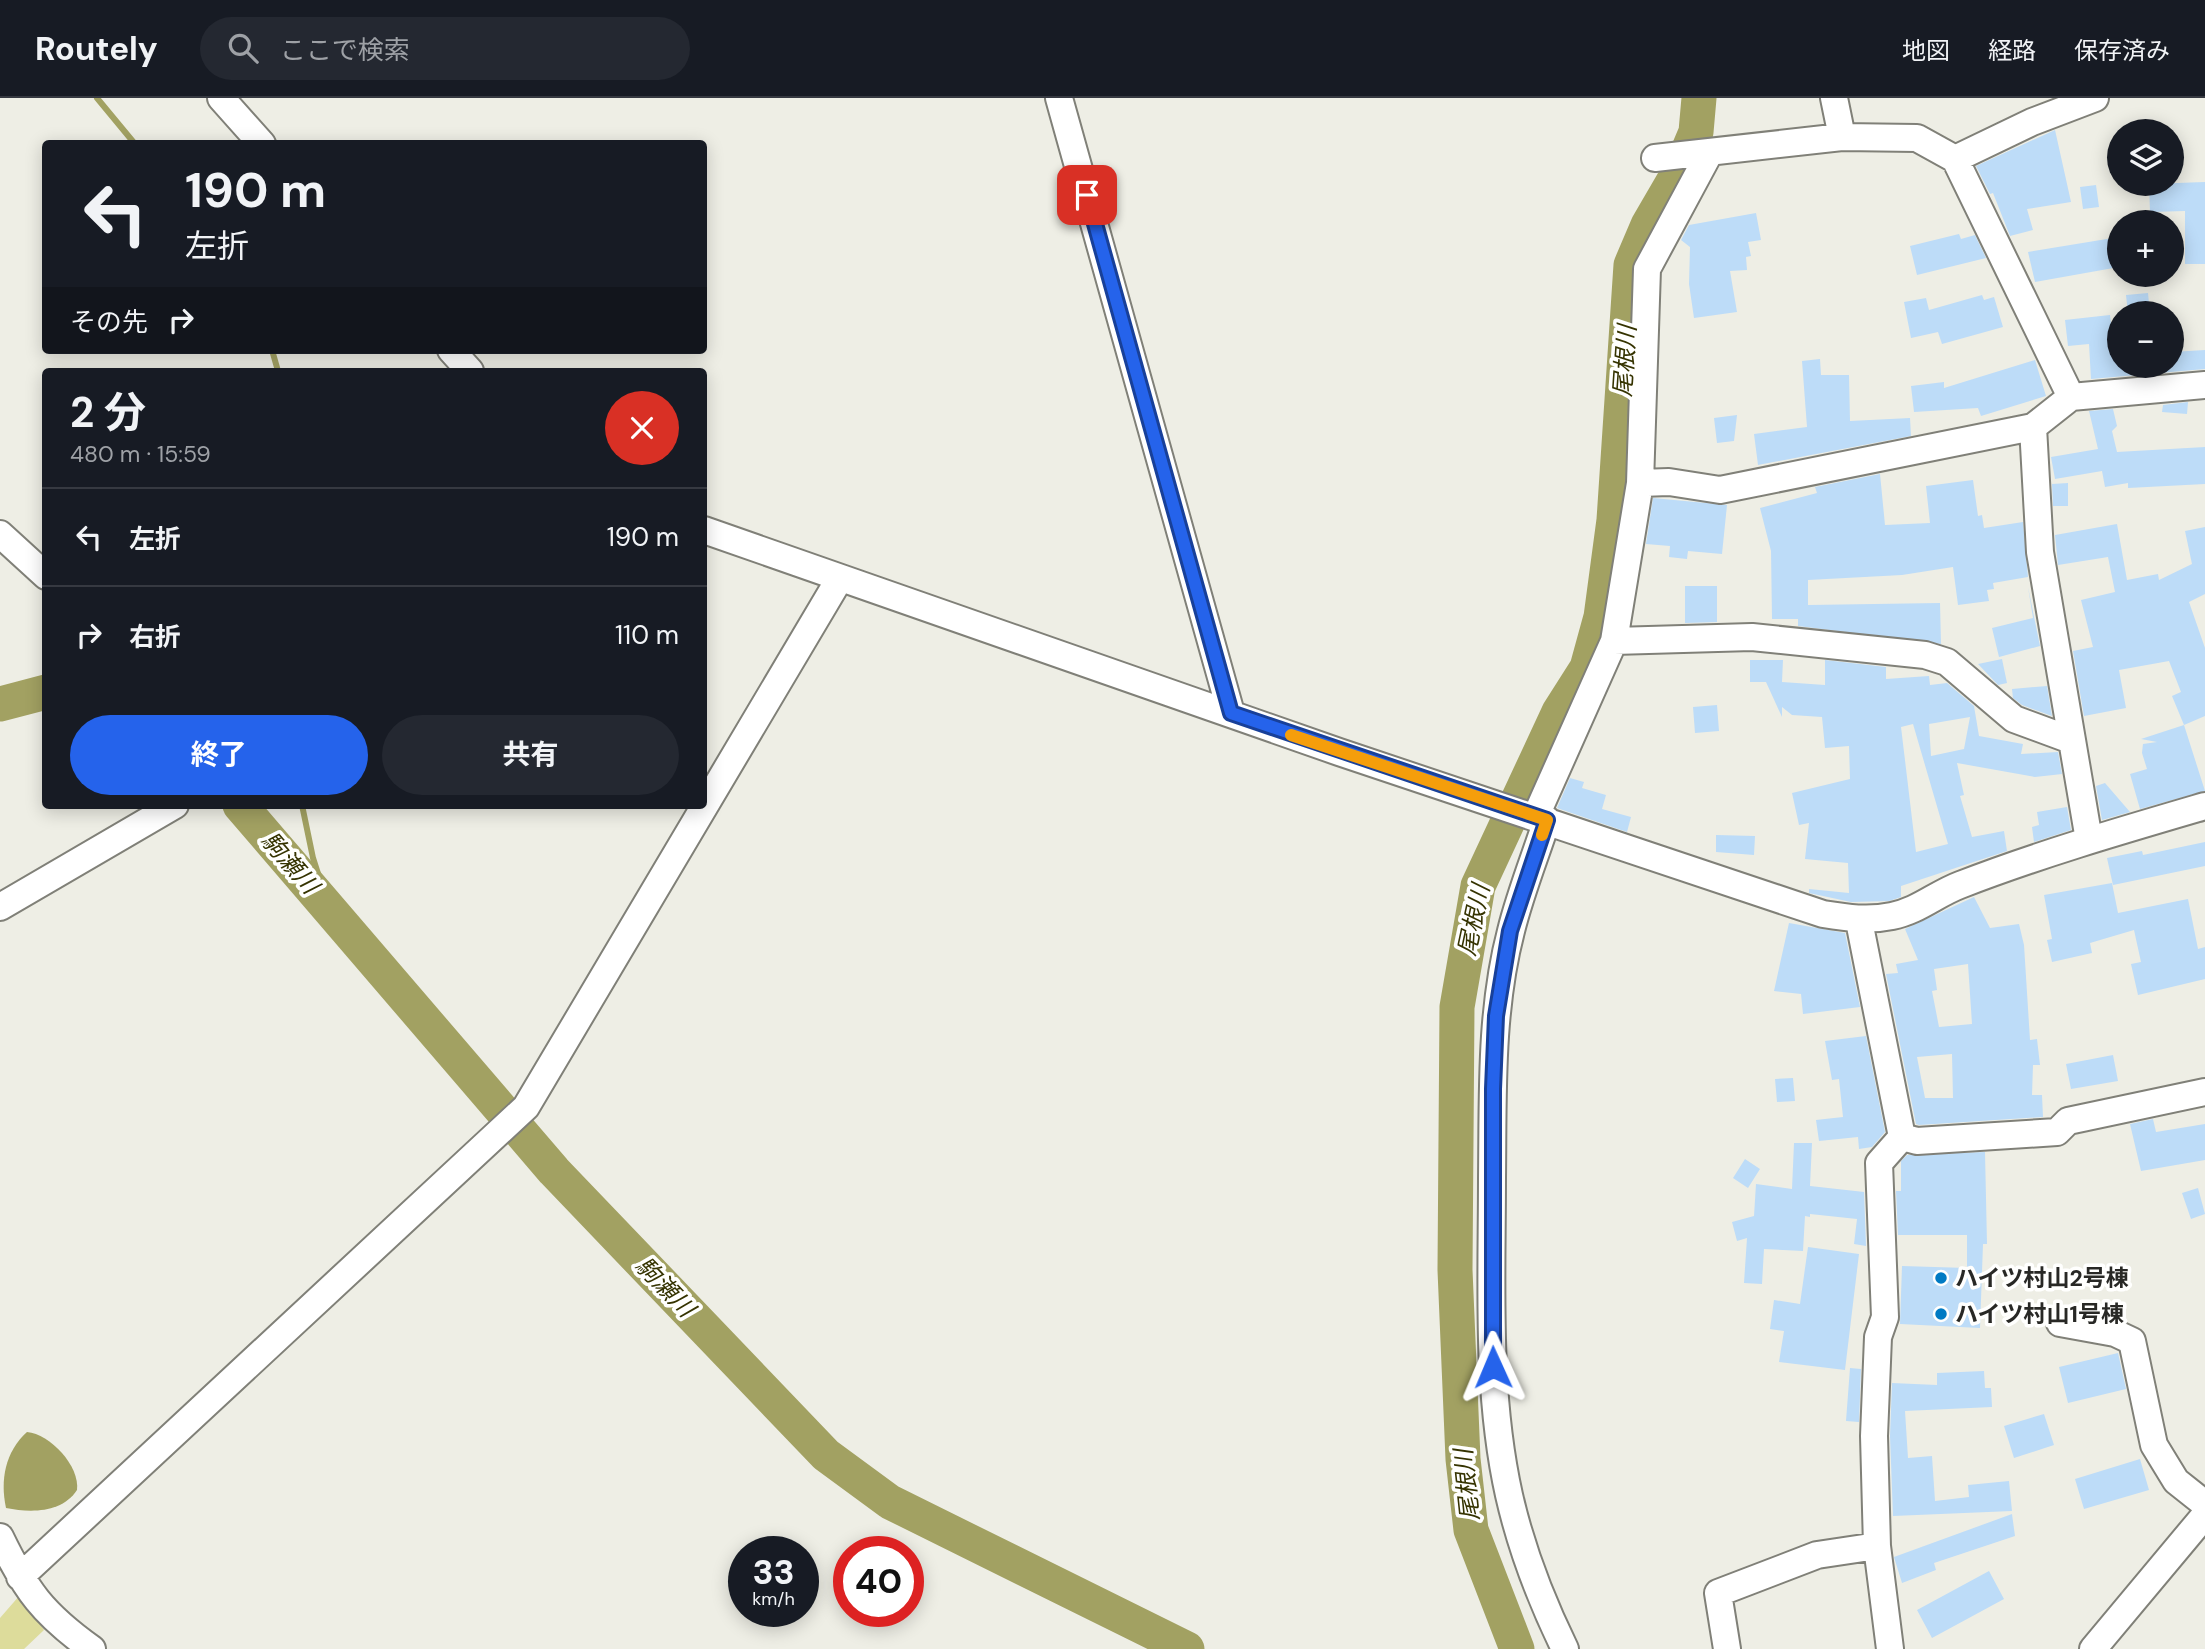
<!DOCTYPE html>
<html lang="ja">
<head>
<meta charset="utf-8">
<style>
  :root { --surface:#171b24; --page:#242831; --text:#f1f3f6; --muted:#9ea1a6; --line:#363941; --accent:#2563eb }
  body { margin:0; font-family:"DM Sans","Noto Sans JP",sans-serif; background:var(--page); color:var(--text); height:100vh; display:flex; flex-direction:column; font-size:26px; white-space:nowrap }
  * { box-sizing:border-box; margin:0 }
  p { font-size:23px; color:var(--muted) }
  .icon { flex:none; width:38px; height:38px; fill:none; stroke:currentColor; stroke-width:2; stroke-linecap:round; stroke-linejoin:round }
  .map { position:relative; flex:1; overflow:hidden }
  .drawer { position:absolute; left:42px; top:270px; width:665px; height:441px; display:flex; flex-direction:column; background:var(--surface); border-radius:7px; box-shadow:0 4px 18px #0003 }
  .drawer>* { flex:none }
  .top-card { position:absolute; left:42px; top:42px; width:665px; height:214px; border-radius:7px; box-shadow:0 4px 18px #0003; background:#171b24; color:var(--text); overflow:hidden }
  .buttons { position:absolute; left:2107px; top:21px; display:grid; gap:14px }
  .buttons a { display:grid; place-items:center; width:77px; height:77px; border-radius:50%; background:var(--surface); box-shadow:0 4px 18px #0003; font-size:35px }
  .speed { position:absolute; left:728px; top:1438px; display:flex; gap:14px; font-size:35px; font-weight:700; text-align:center }
  .speed>* { display:grid; place-content:center; width:91px; height:91px; border-radius:50%; background:var(--surface); box-shadow:0 4px 18px #0003; line-height:1 }
  .speed small { font-size:18px; font-weight:400 }
  .speed .limit { border:10px solid #d22; background:#fff; color:#111 }
  .pin { position:absolute; display:grid; place-items:center; width:60px; height:60px; color:#fff; margin:-30px; border-radius:14px; box-shadow:0 4px 10px #0006 }
  .me { position:absolute; width:77px; margin:-38px; rotate:359deg; stroke-linejoin:round; filter:drop-shadow(0 0 5px #0008) }
  .turn { display:flex; align-items:center; gap:24px; height:147px; padding:0 28px; font-size:32px }
  .turn .icon { width:91px; height:91px; stroke-width:2.5 }
  .turn b { display:block; font-size:49px; line-height:60px }
  .then { display:flex; align-items:center; height:66px; padding:0 28px; background:#0003; gap:14px; font-size:26px }
  .round { display:grid; place-items:center; flex:none; width:74px; height:74px; border-radius:37px; background:var(--page) }
  .head { display:flex; align-items:center; justify-content:space-between; height:119px; padding:0 28px }
  h1 { font-size:42px; font-weight:700; line-height:52px }
  .primary-button { display:flex; gap:14px; margin-top:auto; padding:14px 28px }
  .primary-button a { flex:1; height:80px; border-radius:42px; background:var(--accent); color:#fff; font-size:28px; font-weight:700; line-height:80px; text-align:center }
  .primary-button a+a { background:var(--page); color:var(--text) }
  ul { padding:0; list-style:none }
  li { display:flex; align-items:center; gap:21px; height:98px; padding:0 28px; border-top:2px solid var(--line) }
  li div { flex:1 }
  li b { display:block; font-size:26px }
  li em { font-style:normal }
  header { display:flex; align-items:center; gap:42px; box-sizing:border-box; height:98px; padding:0 35px; background:var(--surface); border-bottom:2px solid var(--line) }
  header strong { font-size:33px }
  nav { display:flex; gap:38px; margin-inline-start:auto; font-size:24px }
  .search { width:490px; height:63px; background:var(--page); display:flex; align-items:center; gap:18px; box-sizing:border-box; padding:0 24px; border-radius:38px; color:var(--muted); font-size:26px }
  .map>svg:first-child { display:block }
  .green { fill:#dddc9b }
  .water { fill:#a2a162 }
  .lines { fill:none; stroke-linecap:round; stroke-linejoin:round }
  .stream { stroke:#a2a162; stroke-width:6 }
  .river { stroke:#a2a162; stroke-width:35 }
  .building { fill:#bddcf8; fill-rule:evenodd }
  .minor-casing { stroke:#808078; stroke-width:30 }
  .minor { stroke:#fff; stroke-width:26 }
  .route-casing { stroke:#184099; stroke-width:18 }
  .route { stroke:#2563eb; stroke-width:12 }
  .slow { stroke:#f59e0b; stroke-width:12 }
  .poi-dot { fill:#007ac3; stroke:#fffffe; stroke-width:2.5 }
  .labels { text-anchor:middle; stroke-width:7; stroke-linejoin:round; paint-order:stroke }
  .poi-label { font-size:23px; font-weight:bold; fill:#282825; stroke:#fffffe; text-anchor:start }
  .water-label { font-size:24px; font-style:italic; fill:#353300; stroke:#fffffe }
</style>
</head>
<body>
<header>
<strong>Routely</strong>
<div class="search"><svg class="icon" aria-label="search" viewBox="0 0 24 24"><circle cx="10" cy="10" r="6"/><path d="M15 15l6 6"/></svg>ここで検索</div>
<nav><a>地図</a><a>経路</a><a>保存済み</a></nav>
</header>
<div class="map">
<svg width="2205" height="1551" viewBox="0 0 2205 1551">
  <rect width="100%" height="100%" fill="#eeeee5"/>
  <path class="green" d="M0,1457L20,1497L44,1532L24,1551H0V1520L20,1497L0,1472Z"/>
  <path class="water" d="M27,1334C50,1336 80,1368 77,1392C62,1415 31,1415 6,1410C0,1382 5,1354 27,1334Z"/>
  <g class="lines">
    <path class="stream" d="M97,0L135,46
      M272,252L278,273
      M302,707L313,760L328,807"/>
    <path class="river" d="M0,606L46,594
      M240,707L554,1073L826,1357L890,1404L1187,1551
      M1517,1551L1471,1432L1463,1361L1455,1172L1457,909L1478,788L1559,614L1587,570L1601,519L1614,422L1631,167L1648,127L1680,72L1696,34L1699,0"/>
  </g>
  <path class="building" d="M2055,32L2071,104L2027,111L2033,132L2010,138L1993,95L1990,96L1976,68Z
    M2205,84V166H2185V113L2150,114L2149,86Z
    M2096,87L2099,109L2083,111L2080,89Z
    M1756,115L1761,142L1748,144L1751,158L1746,159L1747,172L1730,173L1737,214L1694,220L1689,186L1690,149L1681,142L1689,127Z
    M1959,136L1961,141L1975,137L1986,160L1917,177L1910,148Z
    M2119,139V169L2035,184L2028,154Z
    M2148,195L2150,215H2128L2126,197Z
    M1982,197L1984,202L1994,199L2003,229L1942,246L1938,234L1911,240L1904,204L1926,200L1929,212Z
    M2110,217L2115,260L2119,259V268H2172V254L2205,252V271L2091,281L2089,246L2068,248L2065,222Z
    M1820,261L1821,277H1849L1850,323L1910,320L1911,338L1758,367L1754,336L1807,329L1802,263Z
    M2035,262L2046,298L1981,318L1978,310L1914,314L1911,288L1944,284V290Z
    M2188,304L2187,316L2162,314L2163,307Z
    M2113,311L2117,328L2112,333L2117,354L2205,349V386L2128,390V385L2105,389L2102,373L2055,381L2051,359L2098,351L2089,313Z
    M1737,317L1734,343L1717,345L1714,320Z
    M1880,376L1885,427L1930,425L1926,388L1973,382L1978,418L1982,417L1984,430L2023,424L2028,479L1993,485L1994,491L1987,492L1989,503L1958,507L1953,469L1902,477L1808,482V507L1940,505L1941,546L1798,528V521H1772L1771,453L1760,410L1817,395L1815,389Z
    M2068,385V408H2053L2052,386Z
    M1653,400L1727,407L1722,456L1688,453L1687,461L1669,459L1670,448L1646,446Z
    M2117,426L2127,482L2158,476L2159,482L2192,466L2185,433L2205,429V496L2189,504L2205,550V618L2184,627L2172,598L2181,594L2169,563L2119,572L2126,610L2084,618L2073,553L2093,549L2081,502L2115,494L2108,459L2058,467L2055,437Z
    M1685,488H1717V524L1685,525Z
    M2028,489L2040,548L1999,559L1992,530L2033,520Z
    M2002,561L2007,585L1998,587L1978,566Z
    M1750,562H1783L1782,584L1825,587V562L1886,569V581L1929,578L1930,587L1947,585L1974,608L1979,638L2023,646L2021,656L2058,654L2062,676L2035,679L1957,665L1964,697L1960,698L1972,739L2004,733L2007,753L1901,788V799L1889,803L1851,804L1809,795V791L1849,795L1848,765L1805,761L1809,725L1799,727L1792,695L1850,681L1849,648L1825,650L1822,619L1792,617L1782,609V619L1766,584H1750ZM1970,619L1964,651L1931,658L1929,626ZM1913,626L1948,746L1916,754L1901,629Z
    M2047,588L2052,618L2022,607L2013,600L2012,591Z
    M1717,607L1719,633L1695,635L1693,609Z
    M2184,627L2205,693L2140,711L2130,676L2147,671L2142,655L2143,646L2157,644L2141,641Z
    M1570,680L1584,684L1582,690L1606,697L1602,711L1631,719L1627,734L1557,710Z
    M2105,685L2130,714L2102,722L2096,688Z
    M2067,709L2071,732L2034,744L2032,729L2039,727L2037,714Z
    M1716,737L1755,738L1754,757L1716,754Z
    M2205,744V768L2113,787L2107,760L2142,753L2143,757Z
    M2112,785L2118,815L2188,801L2198,851L2205,849V881L2138,897L2131,866L2141,864L2134,832L2090,845L2092,855L2052,864L2047,842L2052,841L2044,797Z
    M1974,799L1990,830L2019,826L2024,847L2030,942L2037,941L2040,967H2033L2032,997H2042L2043,1019L1919,1027L1916,1026L1886,876L1898,875L1896,866L1918,862L1905,831ZM1968,866L1972,926L1939,929L1932,893L1937,892L1934,871ZM1952,956L1953,1000H1925L1917,959Z
    M1789,825L1845,835L1860,909L1803,916L1801,896L1774,893Z
    M1866,938L1885,1034L1872,1049L1859,1051L1858,1039L1819,1043L1816,1022L1843,1019L1839,981L1832,982L1825,943Z
    M2113,957L2118,983L2071,991L2066,966Z
    M1793,980L1795,1003L1777,1004L1775,981Z
    M2153,1021L2156,1034L2205,1026V1062L2141,1073L2130,1026Z
    M1794,1045H1812L1810,1088L1864,1094L1866,1148L1854,1146L1857,1121L1810,1116V1119L1805,1118L1803,1153L1764,1151L1762,1186L1744,1185L1747,1140L1737,1143L1732,1124L1754,1118L1756,1086L1792,1091Z
    M1985,1054L1987,1146H1983L1980,1230L1900,1226L1902,1168L1967,1170V1137H1898L1896,1093H1901V1063L1907,1057Z
    M1745,1061L1760,1071L1748,1090L1733,1080Z
    M2198,1090L2205,1116L2191,1121L2182,1095Z
    M1808,1149L1859,1156L1845,1272L1779,1264L1784,1233L1770,1231L1774,1202L1800,1206Z
    M2118,1255L2126,1291L2068,1305L2059,1269Z
    M1850,1270L1861,1271L1859,1324L1846,1323Z
    M1984,1273L1985,1290H1991L1992,1309L1905,1313L1908,1360L1932,1358L1935,1403L1969,1399L1968,1387L2009,1383L2012,1413L1893,1418L1890,1338L1892,1285L1937,1287V1275Z
    M2044,1316L2054,1347L2014,1360L2004,1328Z
    M2140,1361L2149,1392L2084,1411L2075,1381Z
    M2012,1416L2015,1438L1934,1465L1936,1472L1902,1485L1894,1459Z
    M1989,1473L2004,1501L1932,1540L1917,1512Z"/>
  <g class="lines">
    <defs>
      <path id="minor" d="M221,0L262,46
        M1059,0L1231,615
        M1834,0L1842,39
        M1655,60L1842,39L1917,40L1955,61L2071,299
        M1955,61L2032,24L2095,0
        M451,252L470,273
        M2033,329L2040,454L2089,742
        M1640,385L1669,384L1720,392L2033,329L2071,299L2205,287
        M704,432L1339,654L1823,816C1848,820 1868,823 1892,818C1918,813 1936,796 1960,787C2040,756 2123,732 2205,708
        M0,436L46,478
        M1614,543L1752,539L1925,557L1947,564L2014,621L2071,642
        M1535,720L1614,543L1640,385L1647,171L1710,54
        M1547,722C1535,759 1520,796 1511,833C1490,913 1493,998 1492,1080C1492,1185 1486,1294 1509,1397C1521,1450 1541,1502 1565,1551
        M0,809L175,707
        M1859,823L1902,1039
        M1902,1039L1917,1043L2057,1034L2068,1023L2205,994
        M2060,1225L2115,1235L2132,1243L2154,1347L2176,1383L2205,1406
        M0,1439C26,1493 43,1516 92,1551
        M20,1479L526,1009L840,480
        M1727,1551L1718,1495L1817,1457L1877,1448
        M1890,1551L1877,1448L1874,1338L1878,1239L1885,1219L1879,1065L1902,1039
        M2093,1551L2205,1417"/>
    </defs>
    <use href="#minor" class="minor-casing"/>
    <use href="#minor" class="minor"/>
  </g>
  <g class="lines">
    <defs>
      <path id="route" d="M1087,97L1231,615L1547,722L1510,833L1496,918L1493,991V1269"/>
    </defs>
    <use href="#route" class="route-casing"/>
    <use href="#route" class="route"/>
    <path class="slow" d="M1291,637L1547,722L1542,737"/>
  </g>
  <g class="poi-dot">
    <circle cx="1941" cy="1180" r="7"/>
    <circle cx="1941" cy="1216" r="7"/>
  </g>
  <g class="labels">
    <g class="poi-label">
      <text x="1955" y="1188">ハイツ村山2号棟</text>
      <text x="1955" y="1224">ハイツ村山1号棟</text>
    </g>
    <g class="water-label">
      <text transform="translate(1625 263) rotate(-86)" y="8">尾根川</text>
      <text transform="translate(290 765) rotate(49)" y="8">駒瀬川</text>
      <text transform="translate(1474 822) rotate(-78)" y="8">尾根川</text>
      <text transform="translate(665 1189) rotate(46)" y="8">駒瀬川</text>
      <text transform="translate(1467 1387) rotate(-96)" y="8">尾根川</text>
    </g>
  </g>
</svg>
<div class="buttons">
<a><svg class="icon" aria-label="layers" viewBox="0 0 24 24"><path d="M12 4l9 5-9 5-9-5zM3 14l9 5 9-5"/></svg></a>
<a>+</a>
<a>−</a>
</div>
<div class="speed"><div>33<small>km/h</small></div><div class="limit">40</div></div>
<div class="pin" style="left:1087px;top:97px;background:#d93025"><svg class="icon" aria-label="arrive" viewBox="0 0 24 24"><path d="M6 21V4h12l-3 4 3 4H6"/></svg></div>
<svg class="me" style="left:1493px;top:1269px" viewBox="-20 -20 40 40"><path d="M0-17L14 15 0 8-14 15z" fill="#2563eb" stroke="#fff" stroke-width="4"/></svg>
<div class="top-card">
<div class="turn"><svg class="icon" aria-label="left" viewBox="0 0 24 24"><path d="M17 20v-9H6M10 6l-5 5 5 5"/></svg><div><b>190 m</b>左折</div></div>
<div class="then">その先<svg class="icon" aria-label="right" viewBox="0 0 24 24"><path d="M7 20v-9h11M14 6l5 5-5 5"/></svg></div>
</div>
<section class="drawer">
<div class="head"><div><h1>2 分</h1><p>480 m · 15:59</p></div><a class="round" style="background:#d93025;color:#fff"><svg class="icon" aria-label="close" viewBox="0 0 24 24"><path d="M6 6l12 12M18 6L6 18"/></svg></a></div>
<ul>
<li><svg class="icon" aria-label="left" viewBox="0 0 24 24"><path d="M17 20v-9H6M10 6l-5 5 5 5"/></svg><div><b>左折</b></div><em>190 m</em></li>
<li><svg class="icon" aria-label="right" viewBox="0 0 24 24"><path d="M7 20v-9h11M14 6l5 5-5 5"/></svg><div><b>右折</b></div><em>110 m</em></li>
</ul>
<div class="primary-button"><a>終了</a><a>共有</a></div>
</section>
</div>
</body>
</html>
